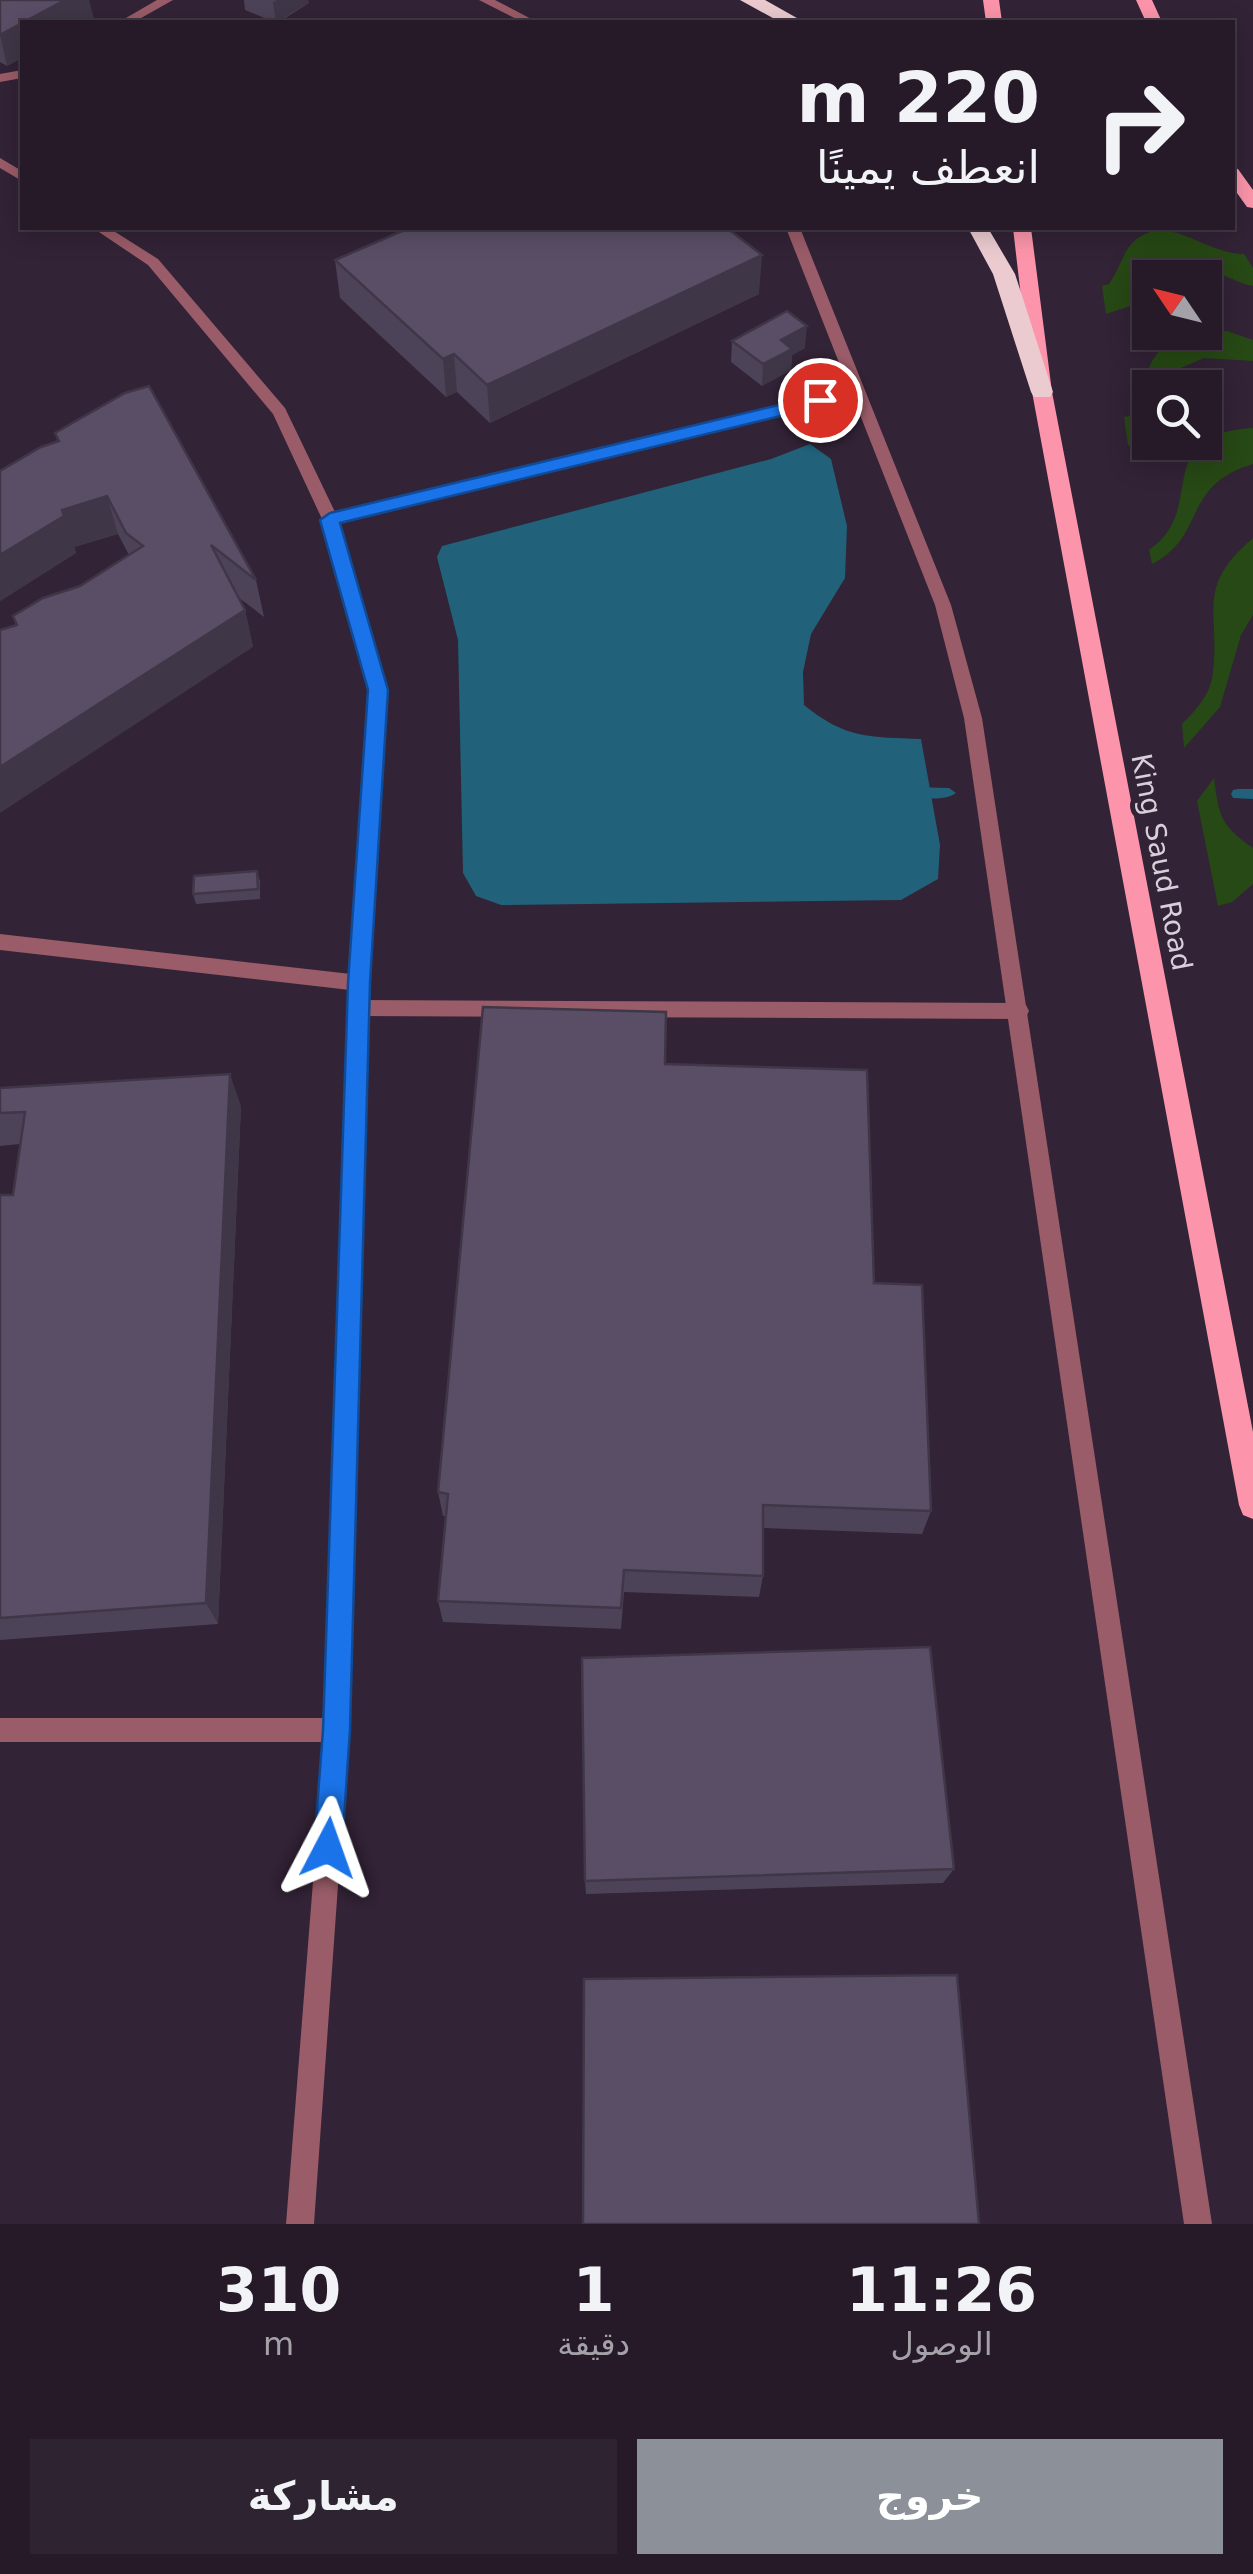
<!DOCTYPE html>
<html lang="ar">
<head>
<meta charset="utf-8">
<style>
  :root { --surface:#261a28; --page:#2e2330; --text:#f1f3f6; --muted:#a4a1a8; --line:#423845; --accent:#8c9099 }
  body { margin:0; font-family:"DejaVu Sans",Vazirmatn,sans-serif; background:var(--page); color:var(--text); direction:rtl; height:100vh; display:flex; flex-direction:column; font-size:38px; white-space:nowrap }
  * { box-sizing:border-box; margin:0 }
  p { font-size:32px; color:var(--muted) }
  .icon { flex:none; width:55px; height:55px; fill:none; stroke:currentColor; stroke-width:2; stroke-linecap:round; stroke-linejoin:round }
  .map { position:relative; height:2224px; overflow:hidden; direction:ltr }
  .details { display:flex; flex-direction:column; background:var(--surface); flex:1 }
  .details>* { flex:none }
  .guide { position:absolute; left:20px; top:20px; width:1215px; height:210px; border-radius:0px; box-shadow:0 5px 25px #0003,0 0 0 2px var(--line); direction:rtl; background:#261a28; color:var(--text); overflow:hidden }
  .needle { width:65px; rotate:305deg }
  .tools { position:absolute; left:1132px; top:260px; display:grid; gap:20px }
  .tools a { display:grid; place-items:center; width:90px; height:90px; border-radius:0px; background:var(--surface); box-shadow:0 5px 25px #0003,0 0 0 2px var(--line); font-size:50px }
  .pin { position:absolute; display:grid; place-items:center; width:85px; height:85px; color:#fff; margin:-42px; border:5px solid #fff; border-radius:50%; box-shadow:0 2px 10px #0007 }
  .me { position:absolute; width:110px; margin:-55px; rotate:4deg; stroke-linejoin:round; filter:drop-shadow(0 0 8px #0008) }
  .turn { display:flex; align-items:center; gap:35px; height:210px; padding:0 30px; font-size:45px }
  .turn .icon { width:130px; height:130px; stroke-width:2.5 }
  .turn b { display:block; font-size:70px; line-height:85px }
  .eta { display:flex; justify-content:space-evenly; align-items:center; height:170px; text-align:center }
  .eta b { font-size:60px; font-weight:600; line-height:70px }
  .primary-button { display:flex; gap:20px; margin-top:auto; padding:20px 30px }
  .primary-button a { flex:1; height:115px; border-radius:0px; background:var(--accent); color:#fff; font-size:40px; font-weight:600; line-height:115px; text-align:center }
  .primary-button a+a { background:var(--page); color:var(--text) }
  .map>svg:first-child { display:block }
  .green { fill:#274915 }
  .water { fill:#21617a }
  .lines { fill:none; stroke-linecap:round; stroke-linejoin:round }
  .stream { fill:#21617a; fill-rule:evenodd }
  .service { fill:#9a5c68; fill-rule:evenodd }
  .minor { fill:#9a5c68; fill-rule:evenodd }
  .primary { fill:#fc95ab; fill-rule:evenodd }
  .motorway { fill:#ebcbd0; fill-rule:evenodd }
  .wall { fill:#4d4358 }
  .shaded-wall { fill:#3f3747 }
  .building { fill:#5a4e66; stroke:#3f3747; stroke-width:2.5 }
  .route { fill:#1a73e8; stroke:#114b97; stroke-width:2.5 }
  .labels { text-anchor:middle; stroke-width:10; stroke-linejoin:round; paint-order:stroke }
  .street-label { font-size:28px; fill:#d9cfdb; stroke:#322336 }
</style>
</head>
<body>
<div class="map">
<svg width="1253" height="2224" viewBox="0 0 1253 2224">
  <rect width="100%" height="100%" fill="#322336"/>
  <path class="green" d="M1159,229C1189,232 1215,254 1244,254L1253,268V286C1215,278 1180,239 1144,278C1138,285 1136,298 1130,306L1106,314L1102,286L1109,284C1128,256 1121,240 1159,229Z
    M1227,331L1253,340V361L1204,358L1169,373L1163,387L1150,388V430L1128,446L1124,417L1136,415C1143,402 1142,390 1146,377C1156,337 1192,332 1227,331Z
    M1253,428V464C1181,485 1207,536 1152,564L1149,550C1210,508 1148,434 1253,428Z
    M1253,538V615L1241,635L1220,707L1184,748L1182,724C1196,710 1211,694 1213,672C1220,609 1195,588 1253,538Z
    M1214,778C1219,817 1221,826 1253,848V884L1232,902L1218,906L1197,801Z"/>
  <path class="water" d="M810,444L831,459L847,526L845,578L811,634L803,672L804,705C846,739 869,737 921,739L940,845L938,879L901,900L501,905L476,896L463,873L458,640L437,557L442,546L771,459Z"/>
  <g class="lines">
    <path class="stream" d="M913,787L949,788L956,793C946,801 916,800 906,792Z
      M1238,789H1253V799L1233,798L1231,794L1233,790Z"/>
    <path class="service" d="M358,1000L1019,1003L1026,1005L1029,1011L1026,1017L1019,1019L358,1016L351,1014L348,1008L351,1002Z"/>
    <path class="minor" d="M157,0H173L134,22H119Z
      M479,0H495L537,22H522Z
      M22,70V78L0,82V74Z
      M0,158L22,171V181L0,168Z
      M93,228H109L158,259L285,408L335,512L849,388L786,228H800L951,605L982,718L1212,2224H1184L964,718L935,605L853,397L339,522L387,690L368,1008L349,1730L314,2224H286L324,1742H0V1718H325L350,990L0,950V934L351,974L369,690L322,519L273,414L148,265Z"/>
    <path class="primary" d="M983,0H999L1002,22H986Z
      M1136,0H1152L1162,22H1146Z
      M1232,168L1238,169L1253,190V208L1247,207L1232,186Z
      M1013,228H1031L1052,392L1253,1432V1519L1243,1515L1239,1505L1032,392Z"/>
    <path class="motorway" d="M740,0H765L804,22H780Z
      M968,228H988L1015,274L1053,392L1050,397H1034L1031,392L993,274Z"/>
  </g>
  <path class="wall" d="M0,0L94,19L7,66L0,62Z
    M244,0H308L309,3L279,22H274L245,10Z
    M735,235L759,294L490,423L457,392L446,397L340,298L335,260Z
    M732,341L805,348L792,355L791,370L762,386L731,362Z
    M125,393L256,580L264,617L238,597L245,610L253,647L16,625L129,555L118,534L74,547L76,553L0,601V471L58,442L55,433Z
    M257,871L260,881V899L196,904L193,894Z
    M665,1064L874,1283L931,1511L922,1534L763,1528V1576L759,1597L624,1592L621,1629L443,1622L438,1601L446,1516H443L438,1492Z
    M0,1088L241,1106L218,1624L0,1640V1195H13L20,1144L0,1146Z
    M954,1869L943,1883L586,1894L585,1881Z"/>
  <path class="shaded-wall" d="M65,0H89L94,19L87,22H23Z
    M277,0H308L309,3L276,22L273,2Z
    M22,23V58L7,66L0,35Z
    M762,255L759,294L490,423L487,385Z
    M807,326L805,348L792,355L791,370L762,386L763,364L781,340Z
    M454,354L457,392L446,397L443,359Z
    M107,496L118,534L74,547L76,553L0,601V555L62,510Z
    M245,610L253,647L0,813V767Z
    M230,1074L241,1106L218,1624L206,1603Z"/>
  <path class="building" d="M0,0H65L0,35Z
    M409,228H727L762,255L487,385L454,354L443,359L335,260Z
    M787,311L807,326L781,340L792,349L763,364L732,341Z
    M149,386L256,580L211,545L245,610L0,767V630L17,625L13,616L43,598L80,586L143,546L126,533L107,496L62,510L64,516L0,555V471L41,447L59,441L55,433L125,393Z
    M257,871L258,889L193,894L194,876Z
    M483,1007L666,1012L665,1064L867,1070L874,1283L922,1285L931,1511L763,1505V1576L624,1570L621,1608L438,1601L448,1494L438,1492Z
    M230,1074L206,1603L0,1618V1195H13L25,1112L0,1113V1088Z
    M930,1647L954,1869L585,1881L582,1658Z
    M957,1975L979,2224H583L584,1979Z"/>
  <path class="route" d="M820,395L826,396V405L340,523L388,690L370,983L350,1730L342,1848L338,1858L328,1862L318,1858L314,1848L323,1730L348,983L368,690L320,520L330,513Z"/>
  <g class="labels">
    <g class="street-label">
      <text transform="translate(1162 862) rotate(79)" y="10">King Saud Road</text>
    </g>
  </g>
</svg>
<div class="tools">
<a><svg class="needle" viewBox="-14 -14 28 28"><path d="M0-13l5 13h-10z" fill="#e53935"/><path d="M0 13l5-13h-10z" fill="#a4a1a8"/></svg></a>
<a><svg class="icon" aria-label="search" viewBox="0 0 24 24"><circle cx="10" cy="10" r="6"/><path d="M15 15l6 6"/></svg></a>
</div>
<div class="pin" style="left:820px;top:400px;background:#d93025"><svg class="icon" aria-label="arrive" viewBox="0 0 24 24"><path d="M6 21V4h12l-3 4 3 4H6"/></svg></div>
<svg class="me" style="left:328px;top:1848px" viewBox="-20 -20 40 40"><path d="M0-17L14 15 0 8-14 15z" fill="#1a73e8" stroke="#fff" stroke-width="4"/></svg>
<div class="guide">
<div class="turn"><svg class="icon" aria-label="right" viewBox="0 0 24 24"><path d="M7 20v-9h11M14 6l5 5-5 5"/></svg><div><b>220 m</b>انعطف يمينًا</div></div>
</div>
</div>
<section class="details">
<div class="eta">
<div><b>11:26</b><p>الوصول</p></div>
<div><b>1</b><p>دقيقة</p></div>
<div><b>310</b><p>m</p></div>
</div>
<div class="primary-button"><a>خروج</a><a>مشاركة</a></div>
</section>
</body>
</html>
